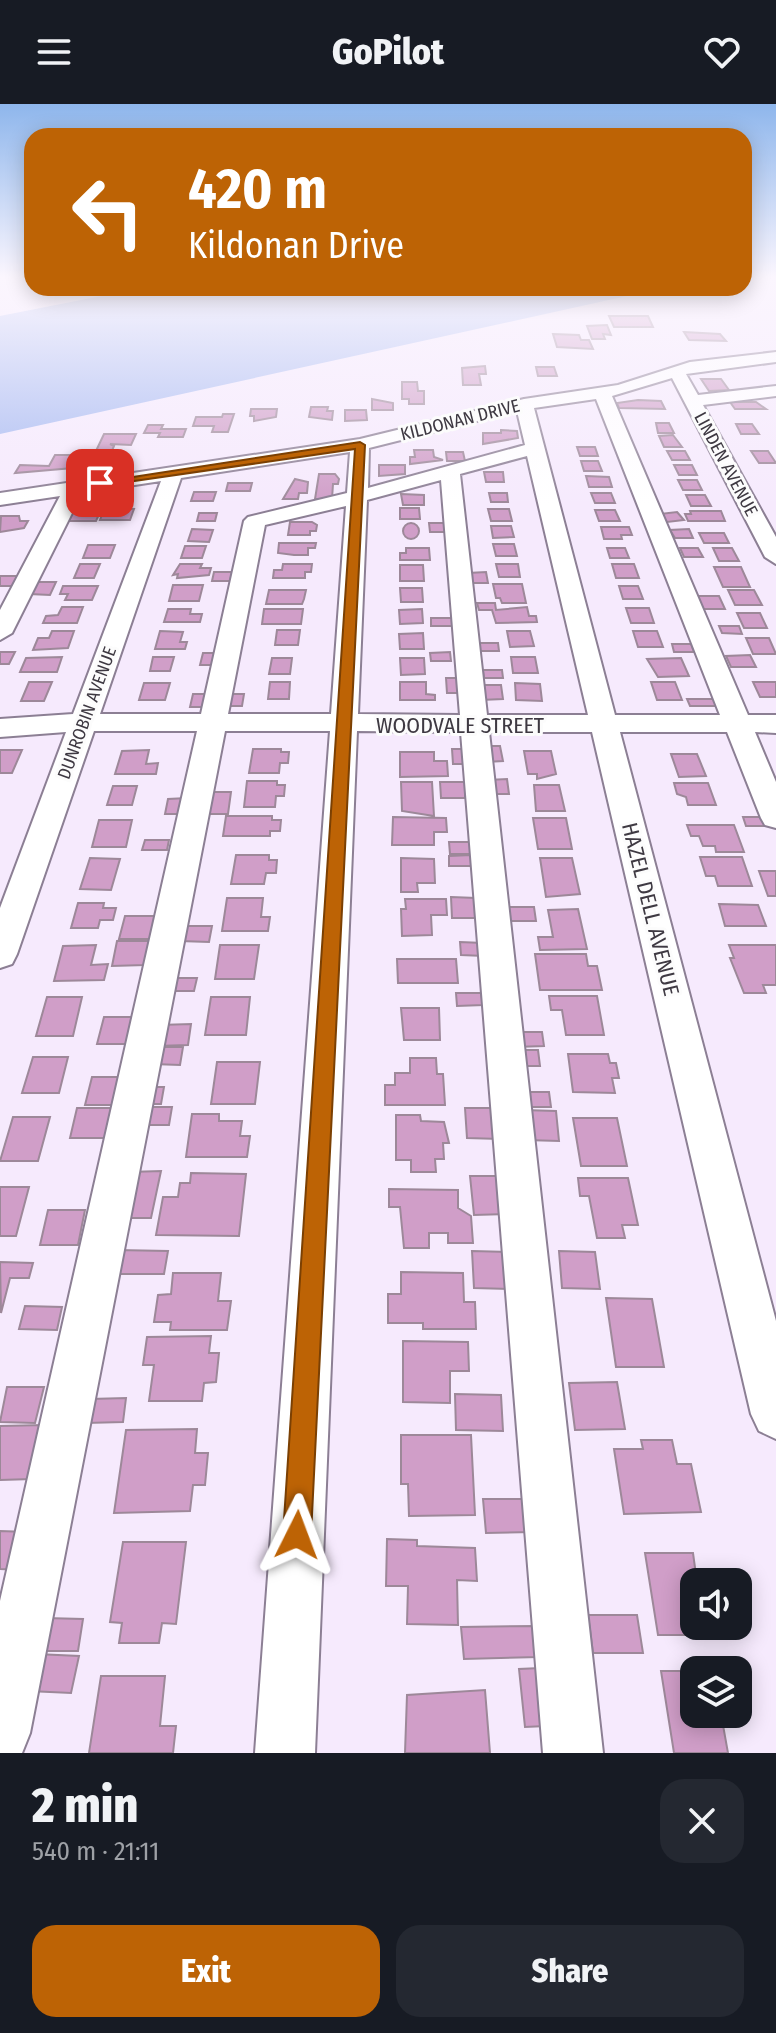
<!DOCTYPE html>
<html lang="en">
<head>
<meta charset="utf-8">
<style>
  :root { --surface:#171b24; --page:#242831; --text:#f1f3f6; --muted:#9ea1a6; --accent:#bd6305 }
  body { margin:0; font-family:"Fira Sans Condensed",sans-serif; background:var(--page); color:var(--text); height:100vh; display:flex; flex-direction:column; font-size:30px; white-space:nowrap }
  * { box-sizing:border-box; margin:0 }
  p { font-size:26px; color:var(--muted) }
  .icon { flex:none; width:44px; height:44px; fill:none; stroke:currentColor; stroke-width:2; stroke-linecap:round; stroke-linejoin:round }
  .map { position:relative; height:1649px; overflow:hidden }
  .drawer { display:flex; flex-direction:column; background:var(--surface); flex:1 }
  .drawer>* { flex:none }
  .top-card { position:absolute; left:24px; top:24px; width:728px; height:168px; border-radius:24px; box-shadow:0 4px 20px #0003; background:#bd6305; color:#fff; overflow:hidden }
  .tools { position:absolute; left:680px; top:1464px; display:grid; gap:16px }
  .tools a { display:grid; place-items:center; width:72px; height:72px; border-radius:16px; background:var(--surface); box-shadow:0 4px 20px #0003; font-size:40px }
  .pin { position:absolute; display:grid; place-items:center; width:68px; height:68px; color:#fff; margin:-34px; border-radius:16px; box-shadow:0 4px 12px #0006 }
  .me { position:absolute; width:88px; margin:-44px; rotate:3deg; stroke-linejoin:round; filter:drop-shadow(0 0 6px #0008) }
  .turn { display:flex; align-items:center; gap:28px; height:168px; padding:0 32px; font-size:36px }
  .turn .icon { width:104px; height:104px; stroke-width:2.5 }
  .turn b { display:block; font-size:56px; line-height:68px }
  .round { display:grid; place-items:center; flex:none; width:84px; height:84px; border-radius:24px; background:var(--page) }
  .headline { display:flex; align-items:center; justify-content:space-between; height:136px; padding:0 32px }
  h1 { font-size:48px; font-weight:800; line-height:60px }
  .action { display:flex; gap:16px; margin-top:auto; padding:16px 32px }
  .action a { flex:1; height:92px; border-radius:24px; background:var(--accent); color:#fff; font-size:32px; font-weight:800; line-height:92px; text-align:center }
  .action a+a { background:var(--page); color:var(--text) }
  header { display:flex; justify-content:space-between; align-items:center; height:104px; padding:0 32px; background:var(--surface); font-size:36px; font-weight:800 }
  .map>svg:first-child { display:block }
  .water { fill:#a7baf1 }
  .building { fill:#d09ec8; stroke:#9d8899; stroke-width:2 }
  .lines { fill:none; stroke-linecap:round; stroke-linejoin:round }
  .minor-casing { stroke:#8c7f94; stroke-width:4 }
  .minor { fill:#fff; fill-rule:evenodd }
  .route { fill:#bd6305; stroke:#7b4003; stroke-width:2 }
  .labels { text-anchor:middle; stroke-width:6; stroke-linejoin:round; paint-order:stroke }
  .far-street-label { font-size:18px; fill:#3e3942; stroke:#fcfcfc }
  .street-label { font-size:22px; fill:#3e3942; stroke:#fcfcfc }
</style>
</head>
<body>
<header><svg class="icon" aria-label="menu" viewBox="0 0 24 24"><path d="M4 6h16M4 12h16M4 18h16"/></svg>GoPilot<svg class="icon" aria-label="heart" viewBox="0 0 24 24"><path d="M12 20l-8-8c-3-5 5-10 8-4 3-6 11-1 8 4z"/></svg></header>
<div class="map">
<svg width="776" height="1649" viewBox="0 0 776 1649">
  <rect width="100%" height="100%" fill="#f6eafd"/>
  <path class="water" d="M142,184H663L0,330V212Z"/>
  <path class="building" d="M609,212H648L653,223H614Z
    M607,221L611,231L603,230L605,235H592L587,222Z
    M684,228L720,230L726,237L689,236Z
    M553,230L579,231L581,236H589L593,245L557,243Z
    M485,262L486,270H479L481,281H463L462,264Z
    M536,263H554L557,272H538Z
    M701,275H721L729,286L709,287Z
    M402,278H417L418,287H424V300H409V295H402Z
    M372,295L393,299V306H372Z
    M638,296L661,297L665,305L619,304L617,299Z
    M730,298H756L766,305H735Z
    M311,303H328L327,307H333L332,316L309,313Z
    M251,305H277L276,313L254,317V312H250Z
    M345,306H366L367,316L345,317Z
    M223,310H234L228,328H212L214,322H193L196,313H222Z
    M656,319H669L674,329H658Z
    M736,320H752L759,330H741Z
    M148,321H163L161,325H186L183,333H158L160,329H144Z
    M501,326L517,327L518,334L483,340V329H501Z
    M104,330H136L131,341L110,340L114,342L111,349H95Z
    M673,331L682,343H664L659,332Z
    M577,343H595L598,352H580Z
    M414,346H433L434,353L443,356L410,360V353H415Z
    M667,347H685L690,356H672Z
    M751,347H768L776,359H759Z
    M446,348H463L465,357H447Z
    M55,351H80L73,364L15,369L20,361L49,362Z
    M581,357H598L602,367H584Z
    M379,361H405V370L379,372Z
    M674,361H692L697,371H679Z
    M484,368H503L504,378H486Z
    M319,370H335L339,375L338,380H333L332,395H315Z
    M586,372L609,373L612,383H589Z
    M295,375L308,378L307,389H299L298,395H283Z
    M678,376H697L702,386H683Z
    M228,379H252L250,387H226Z
    M194,388H216L213,397H191Z
    M489,389H507L508,398H491Z
    M591,389H611L615,399H595Z
    M401,390L424,391V401H403Z
    M686,391H705L711,402H691Z
    M105,403L120,404L134,405L130,416H100Z
    M71,404H102L96,417H65Z
    M400,404H419L420,415H400Z
    M488,405H509L512,417H491Z
    M595,406H615L620,417H599Z
    M690,407H721L725,417H688L685,410H691Z
    M677,408L684,416L667,418L660,410Z
    M199,409H217L215,417H197Z
    M1,412H19L20,417H28L24,424L0,428Z
    M290,418H312L317,421L316,427H310V431H288Z
    M403 427a8 8 0 1 1 16 0a8 8 0 1 1-16 0Z
    M429,419H446L448,428H430Z
    M491,422H511L514,433L493,434Z
    M601,423H629L632,431H621L622,435H604Z
    M192,425L213,426L209,438L188,437Z
    M689,425L693,434H675L670,426Z
    M699,429H724L729,439H704Z
    M279,439H316L315,444H308V451H294L278,449Z
    M493,440H514L517,452H496Z
    M88,441H115L110,454H83Z
    M185,442H206L202,454H181Z
    M406,444H429L430,456H400V449H406Z
    M607,444H625L629,454H610Z
    M680,444H698L703,453H684Z
    M713,444H732L739,457H719Z
    M80,460H100L94,474H74Z
    M180,460H202L200,464H211L209,471L177,474L178,470L173,471Z
    M283,460H312L311,468H305V474H273L274,466H282Z
    M496,460H518L520,473H499Z
    M612,460H634L639,474H616Z
    M400,461H423L424,477H400Z
    M714,463H741L750,483H723Z
    M214,468H232L230,477H212Z
    M486,468L488,479H469L468,469Z
    M0,472H20L15,482H0Z
    M37,478H56L50,491L30,490Z
    M493,480H522L526,499H502L500,494H496Z
    M173,481H203L199,497H169Z
    M63,482H98L92,496H65L68,490H60Z
    M619,482H638L643,495H623Z
    M400,484H422L423,498H401Z
    M269,486H306L304,495L302,500H266Z
    M728,486H754L762,501H735Z
    M696,492H719L725,505H701Z
    M477,499H495L496,506L527,503L529,512H536L537,518L496,519L492,506H479Z
    M62,503H83L77,519H43L46,512L58,511Z
    M626,504H649L654,519H631Z
    M168,505H191L190,510H202L200,518H164Z
    M264,505H303L301,520H262Z
    M422,505L423,519L400,520L399,506Z
    M737,509H760L767,524H744Z
    M431,514H452V522H431Z
    M719,522H739L742,530L722,529Z
    M277,526H300L298,541H275Z
    M52,527H74L68,544L33,546L38,534H49Z
    M160,527L183,528L180,538H187L185,545H155Z
    M507,527H530L534,542L510,543Z
    M633,527H657L663,543H638Z
    M423,529L424,545H400L399,530Z
    M746,534H769L776,550H753Z
    M478,539H498L499,547H479Z
    M672,540H691L694,548H674Z
    M0,548H15L9,560H0Z
    M450,548L451,557H431L430,549Z
    M203,549H220L217,561H200Z
    M750,551L756,563H731L726,552Z
    M62,553L57,568H20L26,554Z
    M153,553H174L170,567H150Z
    M511,553H535L538,569H513Z
    M272,554H292L290,570H269Z
    M400,554H424L425,570L401,571Z
    M681,554L689,572L658,573L647,555Z
    M483,566H502L503,574H484Z
    M446,574H459L460,589H447Z
    M29,578H52L44,597H21Z
    M270,578H290L289,595H268Z
    M400,578H426V590L435,591V596H400Z
    M651,578H675L682,596H657Z
    M753,578H776V593H760Z
    M144,579H170L165,596H139Z
    M515,579L540,580L542,597L516,596Z
    M479,581H501L503,595L481,596Z
    M193,590H211L209,603H190Z
    M226,590H244L242,602H223Z
    M687,595H714L717,602H690Z
    M484,642H500L503,657L486,658Z
    M253,645H281V648H289L288,659H280L279,669H249Z
    M452,645H467L468,660H453Z
    M0,646H22L12,669H0Z
    M149,646L146,660L158,659L156,670H115L122,647Z
    M524,647H551L556,670L537,675V670H528Z
    M400,648H434V657H447L448,672L400,673Z
    M671,650H697L706,672L679,673Z
    M507,675L509,690H490L488,676Z
    M247,677H277V681H285L284,692H276L275,703H244Z
    M401,678H432L434,712L402,707Z
    M440,678H465V694H441Z
    M674,679H708L716,701H688L686,693L677,690Z
    M534,681H559L565,707H536Z
    M113,682H137L132,701H107Z
    M206,688H231L228,710H203Z
    M187,694L184,710H165L168,695Z
    M226,712H272V716H281L280,727H270V732H223Z
    M393,713L446,714L447,728H434V741H392Z
    M743,713H766L769,722H746Z
    M533,714H566L572,745H538Z
    M99,716H132L126,743H92Z
    M687,721H734L744,748H716L715,742H703L699,732H691Z
    M145,736H169L167,746H142Z
    M449,738H475L476,750H450Z
    M236,751H269V756H277L276,769H266L264,780H231Z
    M471,751L472,762H449V752Z
    M700,753H742L752,782H718L715,772H706Z
    M90,754L120,755L111,786L80,785Z
    M401,754L434,755L435,779H417L418,788H401Z
    M540,754H572L580,790L546,793Z
    M759,767H776V792H768Z
    M451,793L476,794L477,814H452Z
    M227,794H263L261,813H270L268,827H222Z
    M405,795H446L447,811H431L432,831L402,832L401,805H406Z
    M78,799H104L103,804H116L113,816H100L98,824H71Z
    M719,800L758,801L766,822H725Z
    M507,803H534L536,817H509Z
    M578,805L587,845L540,846L538,833H553L548,806Z
    M125,812H156L151,835H119Z
    M183,822H212L209,838L180,837Z
    M117,837H150L145,861L112,862Z
    M460,838L483,839L484,852L461,851Z
    M96,841L91,861L108,860L104,876L54,877L63,842Z
    M220,841H259L254,875H215Z
    M729,841H776V881H763L766,889H744L730,854H734Z
    M535,850H586L588,862H597L602,886H540Z
    M397,855H456L458,879H398Z
    M169,874H197L194,887H166Z
    M456,889H481L483,901L457,902Z
    M549,892H597L604,931H566L562,906H551Z
    M47,893H82L73,932H36Z
    M211,893H250L246,931H205Z
    M401,904H439L440,936H404Z
    M104,913H138L133,940H97Z
    M191,920L188,941L156,942L159,921Z
    M513,928H542L544,942L515,943Z
    M157,943H183L180,961L153,960Z
    M519,946H538L540,962H521Z
    M568,950H608L610,959H616L619,974H612L615,989L573,988Z
    M33,953H68L59,989H22Z
    M410,954H436L437,970H443L445,1001H385V981H395V969H410Z
    M217,958H260L255,1000H211Z
    M92,973H125L119,1001H85Z
    M148,983H164L161,1000H144Z
    M520,988H549L551,1003H522Z
    M144,1003H172L169,1021H140Z
    M77,1004H112L105,1034H70Z
    M465,1004H498L500,1035L467,1034Z
    M523,1006L556,1007L559,1037L526,1036Z
    M192,1010H219V1017H242L240,1032H250L247,1053H186Z
    M396,1011H420L421,1017L444,1018L449,1039H443L444,1055H435L436,1068H411V1056H396Z
    M13,1013H50L38,1057H0Z
    M573,1014H617L627,1062H581Z
    M161,1067L151,1114H122L129,1068Z
    M191,1069L246,1070L239,1132L156,1131L163,1093H178L180,1079H190Z
    M470,1072H502L507,1110L474,1111Z
    M578,1074H628L638,1121H622L625,1134H597L589,1092H580Z
    M0,1083H29L16,1132H0Z
    M389,1085L458,1086V1104L471,1112L473,1139H448V1129H429V1144H404L400,1103H389Z
    M48,1106H85L78,1141H40Z
    M117,1146L168,1147L164,1170H113Z
    M472,1147L509,1148L511,1185L474,1184Z
    M559,1147L595,1148L600,1185L562,1184Z
    M0,1158L33,1159L29,1174H10L1,1209Z
    M401,1168L463,1169L464,1198H475L476,1225H423V1219H388V1190H401Z
    M173,1169H221L218,1197H231L227,1226H170L171,1218H154L158,1191L171,1190Z
    M606,1194L652,1195L664,1263H616Z
    M25,1202L62,1203L57,1226L19,1225Z
    M211,1232L209,1249H219L216,1278L204,1279L202,1297H149L154,1261H143L147,1233Z
    M403,1237L468,1238L469,1267H450V1299L403,1298Z
    M617,1278L625,1325L575,1326L569,1279Z
    M7,1283H44L35,1319L0,1318Z
    M455,1290L501,1291L503,1327L456,1326Z
    M126,1294L123,1318L86,1319L90,1295Z
    M44,1321L32,1375L0,1376V1322Z
    M197,1325L195,1349H208L205,1381H193L190,1407L114,1409L126,1326Z
    M401,1331H471L475,1411L409,1412L408,1380H401Z
    M641,1336H672L677,1360H691L701,1408L624,1410L614,1345H643Z
    M483,1395H529L532,1428L486,1429Z
    M0,1427L27,1428L18,1466L0,1465Z
    M387,1435L417,1436V1442L475,1444L477,1477L457,1476L458,1521L407,1520L408,1482H386Z
    M123,1438H186L176,1520L162,1519L159,1539H119L122,1519L110,1518Z
    M645,1449H693L697,1478H694V1522H705L707,1531H658Z
    M588,1511H637L643,1549H593Z
    M45,1514L83,1515L78,1547H38Z
    M535,1522L538,1553L464,1555L461,1523Z
    M36,1550L79,1552L71,1589L29,1587Z
    M540,1564L546,1622L525,1623L519,1565Z
    M661,1567H694V1610H721L728,1649H674Z
    M101,1572H165L160,1622H176L173,1649H89Z
    M485,1586L490,1649H405L407,1591Z"/>
  <g class="lines">
    <defs>
      <path id="minor" d="M776,248V258L686,270L698,291L776,282V292L703,301L776,433V460L765,453L672,274L612,292L748,611H776V629L755,628L776,678V724L765,721L761,714L727,628H620L776,1217V1335L759,1327L751,1310L592,628H489L603,1649H543L461,628L357,627L315,1649H255L330,627H225L30,1629L22,1649H0V1497L197,627H94L17,850L12,860L0,864V804L66,628L0,633V615L73,610L161,377L82,389L12,529L0,536V506L60,392L0,401V389L360,335L524,295L618,281L690,258ZM596,295L720,611H615L534,304ZM517,307L525,341L368,384L369,344ZM350,348L347,389L248,413L244,417L201,610H100L181,374ZM527,352L588,611H487L460,370ZM441,376L460,611L358,610L367,396ZM346,402L331,610H228L265,421Z"/>
    </defs>
    <use href="#minor" class="minor-casing"/>
    <use href="#minor" class="minor"/>
  </g>
  <linearGradient id="sky" x2="0" y2="1"><stop stop-color="#8eb6ec"/><stop offset="0.43" stop-color="#fbf6fe"/><stop offset="1" stop-color="#fbf6fe" stop-opacity="0"/></linearGradient>
  <rect width="776" height="402" fill="url(#sky)"/>
  <path class="route" d="M360,338L365,341L311,1431L307,1441L297,1445L287,1441L283,1431L355,345L100,382L94,379Z"/>
  <g class="labels">
    <g class="far-street-label">
      <text transform="translate(460 316) rotate(-14)" y="6">KILDONAN DRIVE</text>
      <text transform="translate(726 360) rotate(62)" y="6">LINDEN AVENUE</text>
      <text transform="translate(87 609) rotate(-70)" y="6">DUNROBIN AVENUE</text>
    </g>
    <g class="street-label">
      <text x="460" y="629">WOODVALE STREET</text>
      <text transform="translate(651 805) rotate(76)" y="8">HAZEL DELL AVENUE</text>
    </g>
  </g>
</svg>
<div class="tools">
<a><svg class="icon" aria-label="sound" viewBox="0 0 24 24"><path d="M4 9h4l5-4v14l-5-4H4zM17 9q2 3 0 6"/></svg></a>
<a><svg class="icon" aria-label="layers" viewBox="0 0 24 24"><path d="M12 4l9 5-9 5-9-5zM3 14l9 5 9-5"/></svg></a>
</div>
<div class="pin" style="left:100px;top:379px;background:#d93025"><svg class="icon" aria-label="arrive" viewBox="0 0 24 24"><path d="M6 21V4h12l-3 4 3 4H6"/></svg></div>
<svg class="me" style="left:297px;top:1431px" viewBox="-20 -20 40 40"><path d="M0-17L14 15 0 8-14 15z" fill="#bd6305" stroke="#fff" stroke-width="4"/></svg>
<div class="top-card">
<div class="turn"><svg class="icon" aria-label="left" viewBox="0 0 24 24"><path d="M17 20v-9H6M10 6l-5 5 5 5"/></svg><div><b>420 m</b>Kildonan Drive</div></div>
</div>
</div>
<section class="drawer">
<div class="headline"><div><h1>2 min</h1><p>540 m · 21:11</p></div><a class="round"><svg class="icon" aria-label="close" viewBox="0 0 24 24"><path d="M6 6l12 12M18 6L6 18"/></svg></a></div>
<div class="action"><a>Exit</a><a>Share</a></div>
</section>
</body>
</html>
